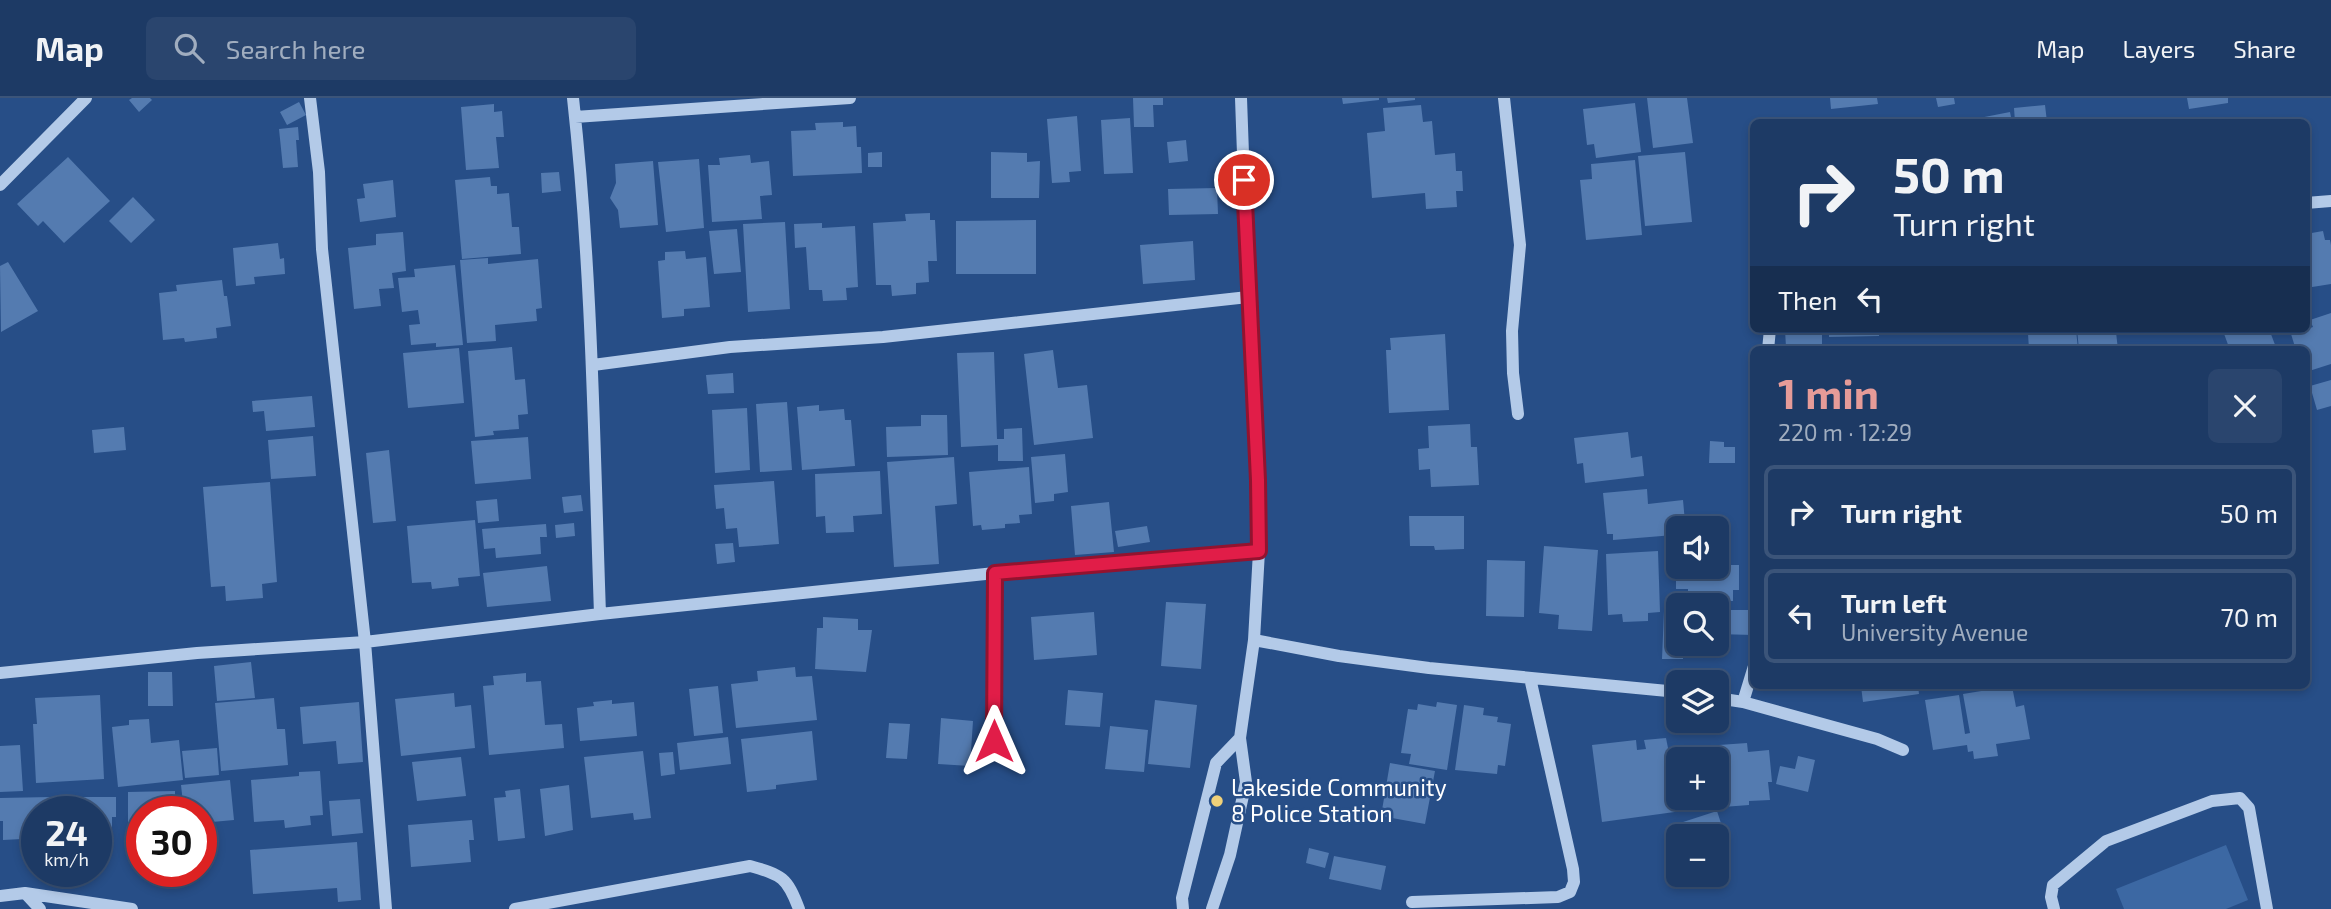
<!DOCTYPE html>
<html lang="en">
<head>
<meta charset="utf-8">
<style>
  :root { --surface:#1d3a65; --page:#2a456e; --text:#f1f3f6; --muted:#a0adbf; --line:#3b5479; --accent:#e69b98 }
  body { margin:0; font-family:"Exo 2",sans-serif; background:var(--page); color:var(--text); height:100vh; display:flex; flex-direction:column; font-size:26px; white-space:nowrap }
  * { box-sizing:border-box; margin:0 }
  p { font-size:23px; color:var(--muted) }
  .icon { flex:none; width:38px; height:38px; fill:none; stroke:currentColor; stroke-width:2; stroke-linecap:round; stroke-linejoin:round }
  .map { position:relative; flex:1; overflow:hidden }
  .sheet { position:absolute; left:1750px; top:248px; width:560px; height:343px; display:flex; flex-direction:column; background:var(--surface); border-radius:10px; box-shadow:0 4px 10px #0003,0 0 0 2px var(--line) }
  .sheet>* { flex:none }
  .banner { position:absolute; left:1750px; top:21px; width:560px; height:214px; border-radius:10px; box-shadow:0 4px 10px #0003,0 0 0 2px var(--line); background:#1d3a65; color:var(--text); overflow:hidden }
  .tools { position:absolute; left:1666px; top:418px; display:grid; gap:14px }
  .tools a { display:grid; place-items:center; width:63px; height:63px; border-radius:10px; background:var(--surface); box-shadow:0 4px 10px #0003,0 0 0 2px var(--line); font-size:35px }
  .speed { position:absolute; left:21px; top:698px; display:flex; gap:14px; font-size:35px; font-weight:700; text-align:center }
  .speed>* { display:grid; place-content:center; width:91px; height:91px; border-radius:50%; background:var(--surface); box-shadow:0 4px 10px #0003,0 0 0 2px var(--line); line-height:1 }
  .speed small { font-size:18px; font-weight:400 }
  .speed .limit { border:10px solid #d22; background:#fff; color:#111 }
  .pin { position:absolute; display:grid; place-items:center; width:60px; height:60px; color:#fff; margin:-30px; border:4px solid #fff; border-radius:50%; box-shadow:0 2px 7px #0007 }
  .me { position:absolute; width:77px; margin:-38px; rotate:0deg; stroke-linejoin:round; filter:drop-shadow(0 0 5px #0008) }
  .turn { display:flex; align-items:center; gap:24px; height:147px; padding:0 28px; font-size:32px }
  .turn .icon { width:91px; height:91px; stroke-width:2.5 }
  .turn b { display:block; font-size:49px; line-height:60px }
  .then { display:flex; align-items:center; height:66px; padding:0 28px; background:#0003; gap:14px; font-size:26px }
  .round { display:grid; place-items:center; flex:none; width:74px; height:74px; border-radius:10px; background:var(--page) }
  .headline { display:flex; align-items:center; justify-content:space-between; height:119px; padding:0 28px }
  h1 { font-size:42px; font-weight:700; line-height:52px; color:var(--accent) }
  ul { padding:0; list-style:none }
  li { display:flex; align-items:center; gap:21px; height:94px; margin:0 14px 10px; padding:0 14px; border:4px solid var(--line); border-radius:10px }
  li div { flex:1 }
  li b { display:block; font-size:26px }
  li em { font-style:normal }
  header { display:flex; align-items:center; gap:42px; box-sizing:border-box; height:98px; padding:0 35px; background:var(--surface); border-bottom:2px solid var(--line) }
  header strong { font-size:33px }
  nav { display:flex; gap:38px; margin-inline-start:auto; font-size:24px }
  .search { width:490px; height:63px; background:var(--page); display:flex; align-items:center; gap:18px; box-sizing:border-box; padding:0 24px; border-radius:10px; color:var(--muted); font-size:26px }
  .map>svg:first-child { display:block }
  .green { fill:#3c68a3 }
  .building { fill:#547bb0 }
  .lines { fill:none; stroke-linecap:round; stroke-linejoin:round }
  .minor { stroke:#b3cae8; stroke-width:12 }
  .route-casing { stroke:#92132f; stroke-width:18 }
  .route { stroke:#e11d48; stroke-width:12 }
  .poi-dot { fill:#f0d179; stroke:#274e87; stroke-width:2.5 }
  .labels { text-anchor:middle; stroke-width:5; stroke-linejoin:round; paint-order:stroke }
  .poi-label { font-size:23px; fill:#fff; stroke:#274e87; text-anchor:start }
</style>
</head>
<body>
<header>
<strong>Map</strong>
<div class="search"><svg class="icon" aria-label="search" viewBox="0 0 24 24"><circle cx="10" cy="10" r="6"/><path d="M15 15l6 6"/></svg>Search here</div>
<nav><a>Map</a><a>Layers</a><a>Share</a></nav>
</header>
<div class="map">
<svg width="2331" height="811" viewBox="0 0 2331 811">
  <rect width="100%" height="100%" fill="#274e87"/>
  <path class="green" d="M2226,747L2248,802L2226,811H2124L2116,791Z"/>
  <path class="building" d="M132,0H150L152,2L139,14L129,2Z
    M1133,0H1163V7H1153L1154,29H1134Z
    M1342,0H1379V2L1343,6Z
    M1387,0H1415V2L1388,5Z
    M1647,0H1687L1693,45L1653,50Z
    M1830,0H1877L1878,6L1831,11Z
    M1936,0H1954L1955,6L1938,9Z
    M2187,0H2228V5L2189,11Z
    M299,4L306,17L287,27L280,14Z
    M1635,5L1641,54L1596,60L1594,46L1587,47L1583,11Z
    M494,6V14L502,13L504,39H496L499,70L466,72L461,9Z
    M1421,7L1423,24L1432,23L1435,57L1455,55L1456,73H1462L1463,93H1456L1457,109L1426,111L1425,95L1372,100L1367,35L1385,33L1383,10Z
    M2045,7L2047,24H2015L2014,10Z
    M2010,14L2012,24H1964V23Z
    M1077,18L1081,73L1069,74L1070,84L1052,85L1047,21Z
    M2280,19L2282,24H2254V23Z
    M1130,20L1133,75L1104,76L1101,22Z
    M843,24V29L856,28L857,49H861L862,75L793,78L791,33L816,32L815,25Z
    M298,29L299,42H296L298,69L283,70L279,31Z
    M1186,42L1188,63L1169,65L1167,44Z
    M882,54V69H868V55Z
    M991,54L1027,55V64L1040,63L1039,100H991Z
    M1685,54L1692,124L1645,128L1638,58Z
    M750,57L751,65L769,63L772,97L760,98L762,121L712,124L708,67H720L719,60Z
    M68,59L110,103L64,145L43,123L38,128L17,106Z
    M699,61L704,130L666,134L658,64Z
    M1635,62L1642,137L1586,142L1580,82L1592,81L1591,66Z
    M653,63L658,127L620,130L618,112L610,100L616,85L615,66Z
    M559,74L561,93L542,95L541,75Z
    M490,79L491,88H497V96L509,95L512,129H519L521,156L462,161L455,82Z
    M393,82L396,119L360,124L357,101L365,100L363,86Z
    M1217,90L1218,116L1169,117L1168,91Z
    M133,99L155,122L131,145L109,123Z
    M930,115V122H935L937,163H928L929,184L916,185V196L892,198L891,187H876L873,125L906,123L905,116Z
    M1036,122V176H956V123Z
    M785,124L790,211L748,214L743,126Z
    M822,125V130L855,128L858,189L846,190L847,202L823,203L822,192H809L806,149L795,150L794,126Z
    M737,131L741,174L714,176L709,133Z
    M2323,133L2325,142H2330L2331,147V186L2306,190V136Z
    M403,134L406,173L392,175L394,190L379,191L381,208L354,211L348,150L376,147V136Z
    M1193,143L1195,182L1143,186L1140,147Z
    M278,145L280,161L284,160L285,176L254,179L255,186L236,188L233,150Z
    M685,153L686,161L706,159L710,209L684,211V218L662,220L658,163L665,162V154Z
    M488,160V166L538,161L542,210L536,211L537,223L495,227L496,243L467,245L460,162Z
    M8,164L38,213L1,234L0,168Z
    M455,167L463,247L436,249V245L411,247L409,227L420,226L418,212L402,214L398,180L415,179L414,171Z
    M222,182L224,198H227L231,228L216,230L217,240L185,244L184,240L163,242L159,195L177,193L176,187Z
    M2331,215V266L2306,274V252H2296L2291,236L2313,229L2310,222Z
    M1822,231V248L1786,249L1785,232Z
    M1829,231H1879V238L1829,239Z
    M2034,231H2076L2078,252L2029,251L2028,236H2034Z
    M2077,231H2112V235L2116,234L2118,252H2079Z
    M2230,231H2269L2277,252H2230L2223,233Z
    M1445,236L1449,312L1389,315L1386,252H1391L1390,240Z
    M512,249L515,282L525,281L528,316L518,317L519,331L493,333L494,337L475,339L468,253Z
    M459,250L464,305L408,310L403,255Z
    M1053,252L1058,290L1087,287L1093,340L1034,347L1024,256Z
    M994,254L997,341H1004V331L1022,330L1023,363H998V347L961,349L957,255Z
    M733,275L734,295L708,296L706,277Z
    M2331,282V308L2317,312L2310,288Z
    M312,298L315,329L266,333L264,313L253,314L252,303Z
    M787,304L792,372L760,374L756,306Z
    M819,307V313L844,311L845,322H851L855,368L802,372L797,309Z
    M747,310L750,372L715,375L712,312Z
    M921,317H947L948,357L887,359L886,329L921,328Z
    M1470,326L1471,349H1477L1479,387L1431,389L1430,371L1419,372L1418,351L1429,350L1428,328Z
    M124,329L126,352L94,355L92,332Z
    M1628,334L1631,360L1642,358L1644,378L1585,385L1583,365L1577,366L1574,340Z
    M313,338L316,378L271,381L268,342Z
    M528,339L531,381L475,386L471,343Z
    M1710,343L1724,344V349H1735V365H1709Z
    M389,352L396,423L373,425L366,355Z
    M1065,356L1068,394L1054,396V403L1035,405L1031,359Z
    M954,359L957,406L935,408L939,466L894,469L887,364Z
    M1029,369L1032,416L1019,417L1020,425L1005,426V430L982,432L981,427L973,428L969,374Z
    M880,373L882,416L853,418L854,434L826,435L825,418L816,419L815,376Z
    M774,383L779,446L739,449L737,430L726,431L724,410L716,411L714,387Z
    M270,384L277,484L262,486L263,500L226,503L225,488L211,489L203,389Z
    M1647,391L1648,406L1683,402L1685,424L1673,425L1674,437L1613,442V436H1607L1603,395Z
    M581,397L583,413L564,415L562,399Z
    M497,401L499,423L478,425L476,403Z
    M1109,404L1114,454L1075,457L1071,408Z
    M1409,418H1464V451L1435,452L1434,448H1410Z
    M475,422L480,478L458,480L459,488L432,491L431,484L412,485L407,428Z
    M574,425L575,438L556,440L555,427Z
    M546,426L547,439H540L541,456L496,460L495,450L484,451L482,431Z
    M1147,428L1150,444L1118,449L1115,433Z
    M733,445L735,464L717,466L715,446Z
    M1544,448L1598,452L1592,533L1558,531L1559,517L1539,515Z
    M1717,452H1723V467H1739V492H1733V503H1688V491H1676V469H1717Z
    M1658,453L1660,514L1648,515V523L1623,524L1622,516L1608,517L1606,456Z
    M1487,462L1525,463L1524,519L1486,518Z
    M547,468L551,503L487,509L483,475Z
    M1166,504L1206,506L1201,571L1161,568Z
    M1717,512H1754L1753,537L1717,536Z
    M1664,513H1678V546H1702V555H1683V561H1662Z
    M1094,514L1097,557L1034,562L1031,519Z
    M823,519L858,521V532H872L866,574L815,571L817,530H823Z
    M251,564L255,600L217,603L214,568Z
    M795,569L796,579L812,578L817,622L736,630L731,586L758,583L757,573Z
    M148,574H172L173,608H148Z
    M526,575V584L541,583L545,627L562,626L564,650L489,657L483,588L494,587L493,578Z
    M718,588L723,635L694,638L689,591Z
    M1861,588H1918L1919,596L1863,604Z
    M2012,588L2016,609L2024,607L2030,641L1996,646L1998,658L1974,661L1973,653L1968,654L1967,647L1933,652L1925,602L1959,597L1965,636L1970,635L1963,596Z
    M1068,592L1103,595L1100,629L1065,627Z
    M454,595L455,609L471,607L475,650L401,658L395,601Z
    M100,597L104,681L36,685L33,626H37L35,600Z
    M274,600L277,631H285L288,667L221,673L215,605Z
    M612,602V606L634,604L637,638L580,643L577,610L594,608L593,604Z
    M1155,602L1197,607L1190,670L1148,666Z
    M359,604L363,664L338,666L336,643L303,646L300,609Z
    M1437,604L1457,607L1447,672L1409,666L1411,656L1401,655L1408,611L1417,612L1418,606L1436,609Z
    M1464,607L1484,610L1483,617L1498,619L1497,624L1511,626L1505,668L1498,667L1497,676L1455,672Z
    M941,620L973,623L970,668L938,666Z
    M149,621L151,645L179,642L183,682L118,689L112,629L129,627V622Z
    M889,625L910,626L907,661L886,660Z
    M1110,628L1148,632L1144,674L1105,671Z
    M812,633L817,682L776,687V691L747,694L741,641Z
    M728,639L731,666L680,672L677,645Z
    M1666,640L1668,650L1681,648L1683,662H1678V700H1688L1689,712L1602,724L1592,647L1636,642L1637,652L1646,651L1644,642Z
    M1747,645L1748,654L1769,652L1772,684H1768L1770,702L1749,703V707L1723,709L1719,647Z
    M20,647L23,693L0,694V648Z
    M217,650L219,677L185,680L182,653Z
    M643,653L651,720L634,722L633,715L591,720L584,659Z
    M673,654L675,676L661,678L659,655Z
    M1798,658L1815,662L1808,694L1776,686L1780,668L1795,671Z
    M461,659L466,698L417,703L412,664Z
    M1390,665L1435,673L1425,726L1381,718Z
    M320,673L323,717L310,718L311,727L285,730L284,722L254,724L251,682L299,678V674Z
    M230,682L234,722L201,725V714H184L181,687Z
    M569,687L573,732L545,738L540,691Z
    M520,691L525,740L498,743L494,700L506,699L505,693Z
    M175,693V714H142V754H128V694Z
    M51,699V714H37V750L22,751V741L3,742V723H0V700Z
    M61,699H116V719H112V731H104V738H96V714H61Z
    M360,701L363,735L332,738L329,703Z
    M1717,713L1731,756L1717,760V738H1684L1680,725Z
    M472,722L474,742H469L471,764L411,769L408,727Z
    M357,744L361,802L338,804L337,790L253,796L250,752Z
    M1309,750L1329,755L1325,770L1306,765Z
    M1334,758L1386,768L1381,792L1329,781Z"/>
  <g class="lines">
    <path class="minor" d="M310,0L319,74L322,151L365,544L386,811
      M573,0C592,171 594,344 600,516
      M1504,0L1520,147L1512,233L1513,275L1518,316
      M575,19L850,0
      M0,87L86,0
      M2306,105L2331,103
      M1768,252L1770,231
      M593,267L730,249L883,239L1248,199
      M1254,542L1339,558L1429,570L1678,594
      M0,575L197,555L365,544L600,516L995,475L1259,453
      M1717,600L1743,604L1877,641L1903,652
      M1743,604L1754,568
      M994,643L995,475
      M25,795L40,811
      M0,798L25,795L132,811
      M1412,804L1558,799L1570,794L1574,784L1573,771L1530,580
      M515,811L750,768C782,777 787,779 799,811
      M1183,811L1182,800L1216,665L1240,640
      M1212,811L1230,757L1246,684L1240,640L1254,542L1259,453V382L1249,224L1241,0
      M2054,811L2051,799L2053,787L2106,743L2212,703L2240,700L2249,710L2267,811"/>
  </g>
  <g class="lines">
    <defs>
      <path id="route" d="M994,643L995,475L1259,453L1258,382L1244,82"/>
    </defs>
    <use href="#route" class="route-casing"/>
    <use href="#route" class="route"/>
  </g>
  <circle class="poi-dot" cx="1217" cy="703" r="7"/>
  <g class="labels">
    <g class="poi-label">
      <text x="1231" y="698">Lakeside Community<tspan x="1231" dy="26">8 Police Station</tspan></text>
    </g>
  </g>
</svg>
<div class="tools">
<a><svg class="icon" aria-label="sound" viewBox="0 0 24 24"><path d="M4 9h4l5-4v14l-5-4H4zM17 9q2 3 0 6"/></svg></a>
<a><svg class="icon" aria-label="search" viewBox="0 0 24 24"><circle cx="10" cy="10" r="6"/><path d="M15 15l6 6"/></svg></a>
<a><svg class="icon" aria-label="layers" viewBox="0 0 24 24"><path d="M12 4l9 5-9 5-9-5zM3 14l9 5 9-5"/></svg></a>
<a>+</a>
<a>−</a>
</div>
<div class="speed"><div>24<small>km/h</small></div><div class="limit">30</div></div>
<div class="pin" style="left:1244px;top:82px;background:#d93025"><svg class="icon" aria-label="arrive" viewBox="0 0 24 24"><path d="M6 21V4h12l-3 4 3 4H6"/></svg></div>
<svg class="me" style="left:994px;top:643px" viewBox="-20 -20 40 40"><path d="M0-17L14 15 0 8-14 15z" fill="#e11d48" stroke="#fff" stroke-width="4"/></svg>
<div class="banner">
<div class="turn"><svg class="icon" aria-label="right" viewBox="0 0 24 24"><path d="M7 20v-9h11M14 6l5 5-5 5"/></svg><div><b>50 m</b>Turn right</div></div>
<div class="then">Then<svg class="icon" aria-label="left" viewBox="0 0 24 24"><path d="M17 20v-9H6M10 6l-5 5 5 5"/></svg></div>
</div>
<section class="sheet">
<div class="headline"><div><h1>1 min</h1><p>220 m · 12:29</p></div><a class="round"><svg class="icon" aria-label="close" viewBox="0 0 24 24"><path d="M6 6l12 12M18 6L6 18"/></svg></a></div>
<ul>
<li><svg class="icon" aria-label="right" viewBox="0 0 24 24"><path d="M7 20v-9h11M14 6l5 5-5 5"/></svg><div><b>Turn right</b></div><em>50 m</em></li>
<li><svg class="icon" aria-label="left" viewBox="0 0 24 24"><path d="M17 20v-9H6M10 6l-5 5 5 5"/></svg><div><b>Turn left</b><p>University Avenue</p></div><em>70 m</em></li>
</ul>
</section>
</div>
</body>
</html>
